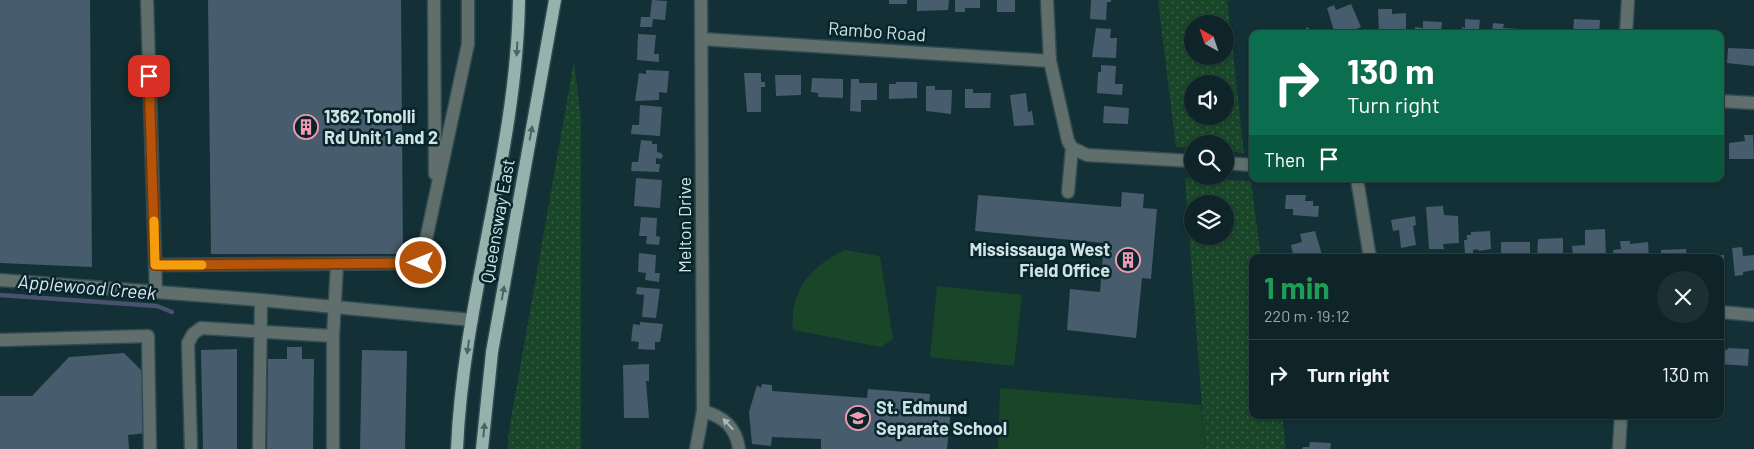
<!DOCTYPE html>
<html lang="en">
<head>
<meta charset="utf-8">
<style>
  :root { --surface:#0e2428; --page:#1c3034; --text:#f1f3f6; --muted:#9ba4a8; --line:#2e4145 }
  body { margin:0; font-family:Barlow,sans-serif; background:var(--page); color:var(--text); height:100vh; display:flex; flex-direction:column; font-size:19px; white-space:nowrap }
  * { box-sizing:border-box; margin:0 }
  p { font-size:16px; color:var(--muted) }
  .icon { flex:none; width:28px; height:28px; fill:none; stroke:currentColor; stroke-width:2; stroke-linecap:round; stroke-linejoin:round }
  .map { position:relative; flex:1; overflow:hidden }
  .details { position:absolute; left:1249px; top:254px; width:475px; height:165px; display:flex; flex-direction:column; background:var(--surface); border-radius:10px; box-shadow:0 1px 4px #0004,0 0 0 1px var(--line) }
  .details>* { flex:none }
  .banner { position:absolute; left:1249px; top:30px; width:475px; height:152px; border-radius:10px; box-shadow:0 1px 4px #0004,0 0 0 1px var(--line); background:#0b6e4f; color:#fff; overflow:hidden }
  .needle { width:32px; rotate:320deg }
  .controls { position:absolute; left:1184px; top:15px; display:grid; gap:10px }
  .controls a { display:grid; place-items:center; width:50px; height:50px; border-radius:50%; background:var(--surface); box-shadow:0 1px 4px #0004,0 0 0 1px var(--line); font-size:25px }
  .pin { position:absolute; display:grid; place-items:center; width:42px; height:42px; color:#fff; margin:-21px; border-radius:10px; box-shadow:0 2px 8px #0006 }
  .me { position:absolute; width:55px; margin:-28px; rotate:270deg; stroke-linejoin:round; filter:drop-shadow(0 0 4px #0008) }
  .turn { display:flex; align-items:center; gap:18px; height:105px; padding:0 15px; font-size:22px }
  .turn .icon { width:65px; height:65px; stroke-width:2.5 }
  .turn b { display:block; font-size:35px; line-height:42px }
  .then { display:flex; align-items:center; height:48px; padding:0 15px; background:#0003; gap:10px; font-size:19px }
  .round { display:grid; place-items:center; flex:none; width:52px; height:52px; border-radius:26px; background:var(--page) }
  .headline { display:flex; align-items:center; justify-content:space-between; height:85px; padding:0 15px }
  h1 { font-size:30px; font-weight:700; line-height:38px; color:#1e9e55 }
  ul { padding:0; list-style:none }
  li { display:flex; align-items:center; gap:15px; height:70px; padding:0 15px; border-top:1px solid var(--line) }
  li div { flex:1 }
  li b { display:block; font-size:19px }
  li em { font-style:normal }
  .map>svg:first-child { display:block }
  .grass { fill:url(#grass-dots); fill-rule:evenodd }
  .park { fill:#194528 }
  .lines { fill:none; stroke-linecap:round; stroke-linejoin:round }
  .stream { stroke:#48526f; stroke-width:4.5 }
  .building { fill:#475c6d }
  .minor-casing { stroke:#314c51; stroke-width:15 }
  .major-casing { stroke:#314c51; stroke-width:15 }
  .minor { stroke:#616f6c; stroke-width:12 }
  .major { stroke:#97b2ad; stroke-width:12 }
  .oneway { fill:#486566 }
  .oneway2 { fill:#aababb }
  .route-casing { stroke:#753606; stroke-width:12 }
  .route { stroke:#b45309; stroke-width:9 }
  .slow { stroke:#f59e0b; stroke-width:9 }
  .labels { text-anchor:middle; stroke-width:5; stroke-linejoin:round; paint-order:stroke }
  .street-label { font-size:18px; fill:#d1e2e5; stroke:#07262b }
  .poi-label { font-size:18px; font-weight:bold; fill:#d1e2e5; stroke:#07262b; text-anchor:start }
  .water-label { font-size:19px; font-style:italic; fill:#dfe4f3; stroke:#07262b }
</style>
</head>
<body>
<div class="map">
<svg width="1754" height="449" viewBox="0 0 1754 449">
  <defs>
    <pattern id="grass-dots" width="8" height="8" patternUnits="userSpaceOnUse" patternTransform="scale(1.25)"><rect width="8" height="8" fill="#194528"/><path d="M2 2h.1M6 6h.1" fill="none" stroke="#396047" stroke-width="1.8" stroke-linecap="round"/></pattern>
  </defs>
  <rect width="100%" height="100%" fill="#123035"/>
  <path class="grass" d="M1158,0H1227L1244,153L1225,151V144H1192V148L1176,147ZM1192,24H1225V56H1192ZM1192,84H1225V116H1192Z
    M574,61L581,119V449H508V436Z
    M1185,178L1251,181L1261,257L1252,258V415H1282L1286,449H1205ZM1192,204H1225V236H1192Z"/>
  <path class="park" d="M845,250L880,256L893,339L881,347L793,330C789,292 811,265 845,250Z
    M937,286L1022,295L1014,366L930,357Z
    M1000,388L1201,405L1205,449H998Z"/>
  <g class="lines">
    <path class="stream" d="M0,295L157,306L172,312"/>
  </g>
  <path class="building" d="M0,0H90L92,267L0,263Z
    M208,0H401L403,254H211Z
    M652,0L667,1L665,20L653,19L652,27H640L641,17H650Z
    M889,0H907V4H889Z
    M917,0H949L948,10L917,11Z
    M955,0H980V8H965V12H955Z
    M997,0H1015V12H997Z
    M1091,0H1111V2H1107L1106,20L1090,19Z
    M1351,4L1361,27L1345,34H1335L1327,8L1334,5L1336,10Z
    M1378,9H1392V14L1406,13V30H1399V33L1392,34V31H1388V34H1379Z
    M1465,19L1480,20L1479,29H1486L1485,34H1454V31L1461,32L1462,27L1465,28Z
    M1574,19L1600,20L1599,34L1573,33Z
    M1423,21L1442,22L1441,34H1415V27L1423,28Z
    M1493,23L1504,24L1503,28L1520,29L1519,34H1492Z
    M1307,27L1318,34H1303Z
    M1096,28L1111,29L1110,38H1117L1116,58L1092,57Z
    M1656,30L1670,31V34H1656Z
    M638,34L656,35L654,54H659V62L637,60Z
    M1728,48L1754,49V66L1727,63Z
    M1101,65L1116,66L1115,84H1123L1122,95L1097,93L1098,72H1101Z
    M646,70L669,71L667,93L659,92V100L635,101L639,73L646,74Z
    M744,73H761V82H765V87H761V112H747Z
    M775,75H801V95L776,96Z
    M812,78L843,79V98L818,97V93L811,92Z
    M851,79H859V83H877V100H861V112L850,111Z
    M896,82H917V98L889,99V84H896Z
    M926,86H935V90H952L951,114L926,111Z
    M965,89H973V93H991L990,108H965Z
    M1026,93L1028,112L1032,111L1034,125L1014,126L1010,95Z
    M640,105L662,107L660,136L631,134L632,125H639Z
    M1104,106L1129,108L1128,124L1103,123Z
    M1744,135H1753L1754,159H1729V143L1745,141Z
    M641,140L652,141V144H657V152L661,153L663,156L661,159L656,158V164H660L659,172L631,171L632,162H638Z
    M636,178L662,180L660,208L634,206Z
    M1122,192L1144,194L1143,208L1157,209L1151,279L1142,278L1136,338L1067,330L1070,289L1100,292L1104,243L975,231L978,195L1121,207Z
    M1286,195H1306L1305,201H1313V206H1319L1318,217L1293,215V209H1285Z
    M1443,206L1444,215L1458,216L1459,243L1443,244L1444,249H1429L1426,207Z
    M1415,216L1416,225L1413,226L1416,245L1401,248L1399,230L1393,231L1391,220Z
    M641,217L657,218L656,236L660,237L659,245L646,244L647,236H639Z
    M1605,229L1606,258H1573L1572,246L1585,245V230Z
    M1315,231L1323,258H1294L1291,245L1302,242L1300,234Z
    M1490,231L1491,249L1479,251L1478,249L1473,250V254H1465L1464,240H1467V235H1471V232Z
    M1563,238V254L1537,258L1538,239Z
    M1620,241H1630V244L1648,242L1649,258H1614L1613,250L1621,249Z
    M1501,242H1530V257L1501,255Z
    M1742,247L1743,256L1754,255V270L1743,272V275L1735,276L1732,248Z
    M1686,249L1687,258H1654V254H1661V250Z
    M639,253L656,255L655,273H660L659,282L645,280L646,273L638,272Z
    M1724,255V272H1720V258L1708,256Z
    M637,287L660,289L656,318L642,317L644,295L636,294Z
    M640,322L663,324L660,342H655V350L638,349L639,342L631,341L633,324L640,325Z
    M287,347H302V359H314L313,449H267L268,359H287Z
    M1728,348L1749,349L1748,366L1720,364V349L1727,350Z
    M237,349V449H203L201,350Z
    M362,350L407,351L405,449H360Z
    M124,353L146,375L147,433L128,435L129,449H0V396H32L69,357Z
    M649,364V381H646L649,418H624L623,365Z
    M762,384L772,385V391L867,398L868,389L930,394L929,407L951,409L947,449H821V439L772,437L771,446L752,444L749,412L757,385L761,388Z
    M1310,442L1331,443L1330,449H1302L1303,447H1309Z"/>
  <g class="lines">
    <defs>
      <path id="minor" d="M147,0L156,292
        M434,0L435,174
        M1047,0L1050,61L1068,141L1072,148L1087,155L1192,161
        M1626,34L1628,0
        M702,39L1050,61
        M1720,101L1754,103
        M1225,163L1252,165
        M1357,179L1370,258
        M1068,192L1072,148
        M155,265L421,263L468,44V0
        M0,280L261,300
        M1720,312L1754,315
        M0,340L148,336L150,449
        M703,411C724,417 736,427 739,449
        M191,449L188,343L193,334L201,328L333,336
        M259,449L261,300L472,320
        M333,449V336L337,264
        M696,449L703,411L701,0
        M1619,449L1621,415"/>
      <path id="major" d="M457,449C463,298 517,152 519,0
        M482,449L492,352L555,0"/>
    </defs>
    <use href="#minor" class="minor-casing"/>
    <use href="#major" class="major-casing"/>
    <use href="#minor" class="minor"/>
    <use href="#major" class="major"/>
  </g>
  <defs><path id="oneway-solid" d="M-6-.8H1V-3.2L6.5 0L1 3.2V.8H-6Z" transform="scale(1.25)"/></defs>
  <g class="oneway">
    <use href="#oneway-solid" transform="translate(517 49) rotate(93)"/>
    <use href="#oneway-solid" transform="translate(531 133) rotate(-79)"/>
    <use href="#oneway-solid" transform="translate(503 293) rotate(-80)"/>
    <use href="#oneway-solid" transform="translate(468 347) rotate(98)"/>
    <use href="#oneway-solid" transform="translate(484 430) rotate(-85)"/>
  </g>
  <use class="oneway2" href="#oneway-solid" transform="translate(728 424) rotate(-133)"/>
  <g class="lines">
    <defs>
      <path id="route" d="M149,76L155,265L421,263"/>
    </defs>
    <use href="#route" class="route-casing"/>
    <use href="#route" class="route"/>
    <path class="slow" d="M154,221L155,265H202"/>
  </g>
  <defs>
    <symbol id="building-ring" viewBox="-11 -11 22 22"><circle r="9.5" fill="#07262b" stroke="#f19ab1" stroke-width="1.5"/><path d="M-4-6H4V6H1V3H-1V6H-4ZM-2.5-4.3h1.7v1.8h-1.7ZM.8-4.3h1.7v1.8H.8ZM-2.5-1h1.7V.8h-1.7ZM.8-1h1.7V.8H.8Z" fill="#f19ab1"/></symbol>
    <symbol id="school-ring" viewBox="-11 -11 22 22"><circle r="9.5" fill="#07262b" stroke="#f19ab1" stroke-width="1.5"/><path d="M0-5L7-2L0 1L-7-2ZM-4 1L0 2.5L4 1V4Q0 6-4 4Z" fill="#f19ab1"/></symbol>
  </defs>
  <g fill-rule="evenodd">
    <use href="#building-ring" x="292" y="113" width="28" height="28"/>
    <use href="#building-ring" x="1114" y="246" width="28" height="28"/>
    <use href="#school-ring" x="844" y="404" width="28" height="28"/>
  </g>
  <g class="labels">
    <g class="street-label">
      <text transform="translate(877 32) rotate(4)" y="6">Rambo Road</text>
      <text transform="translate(498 221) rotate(-80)" y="6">Queensway East</text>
      <text transform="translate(685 225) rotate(-90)" y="6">Melton Drive</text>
    </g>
    <g class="poi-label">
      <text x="324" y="123">1362 Tonolli<tspan x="324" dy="21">Rd Unit 1 and 2</tspan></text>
      <text x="1110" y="256" text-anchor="end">Mississauga West<tspan x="1110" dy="21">Field Office</tspan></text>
      <text x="876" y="414">St. Edmund<tspan x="876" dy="21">Separate School</tspan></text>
    </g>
    <g class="water-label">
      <text transform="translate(87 287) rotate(5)" y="7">Applewood Creek</text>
    </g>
  </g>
</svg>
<div class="controls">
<a><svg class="needle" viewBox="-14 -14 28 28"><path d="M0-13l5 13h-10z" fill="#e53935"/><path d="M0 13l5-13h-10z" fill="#9ba4a8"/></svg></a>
<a><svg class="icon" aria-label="sound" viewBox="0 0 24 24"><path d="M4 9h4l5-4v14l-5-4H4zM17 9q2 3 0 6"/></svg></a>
<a><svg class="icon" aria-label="search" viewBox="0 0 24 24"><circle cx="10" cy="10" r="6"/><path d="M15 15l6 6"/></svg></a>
<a><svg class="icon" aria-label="layers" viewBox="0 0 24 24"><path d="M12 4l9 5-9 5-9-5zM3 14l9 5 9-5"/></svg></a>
</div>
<div class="pin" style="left:149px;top:76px;background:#d93025"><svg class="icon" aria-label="arrive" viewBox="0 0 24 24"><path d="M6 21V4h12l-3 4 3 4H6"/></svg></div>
<svg class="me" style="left:421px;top:263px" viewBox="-20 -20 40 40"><circle r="17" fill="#b45309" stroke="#fff" stroke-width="3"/><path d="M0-11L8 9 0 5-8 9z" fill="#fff"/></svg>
<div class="banner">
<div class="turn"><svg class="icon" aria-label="right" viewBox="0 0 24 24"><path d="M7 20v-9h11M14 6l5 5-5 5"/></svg><div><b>130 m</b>Turn right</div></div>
<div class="then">Then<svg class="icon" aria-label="arrive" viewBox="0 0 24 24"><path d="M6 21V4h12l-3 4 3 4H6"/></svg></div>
</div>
<section class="details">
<div class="headline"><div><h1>1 min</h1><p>220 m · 19:12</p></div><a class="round"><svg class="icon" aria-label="close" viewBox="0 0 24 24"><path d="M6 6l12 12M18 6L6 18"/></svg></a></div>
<ul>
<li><svg class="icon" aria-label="right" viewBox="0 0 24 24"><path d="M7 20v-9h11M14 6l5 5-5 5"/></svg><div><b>Turn right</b></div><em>130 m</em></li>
</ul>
</section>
</div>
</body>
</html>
